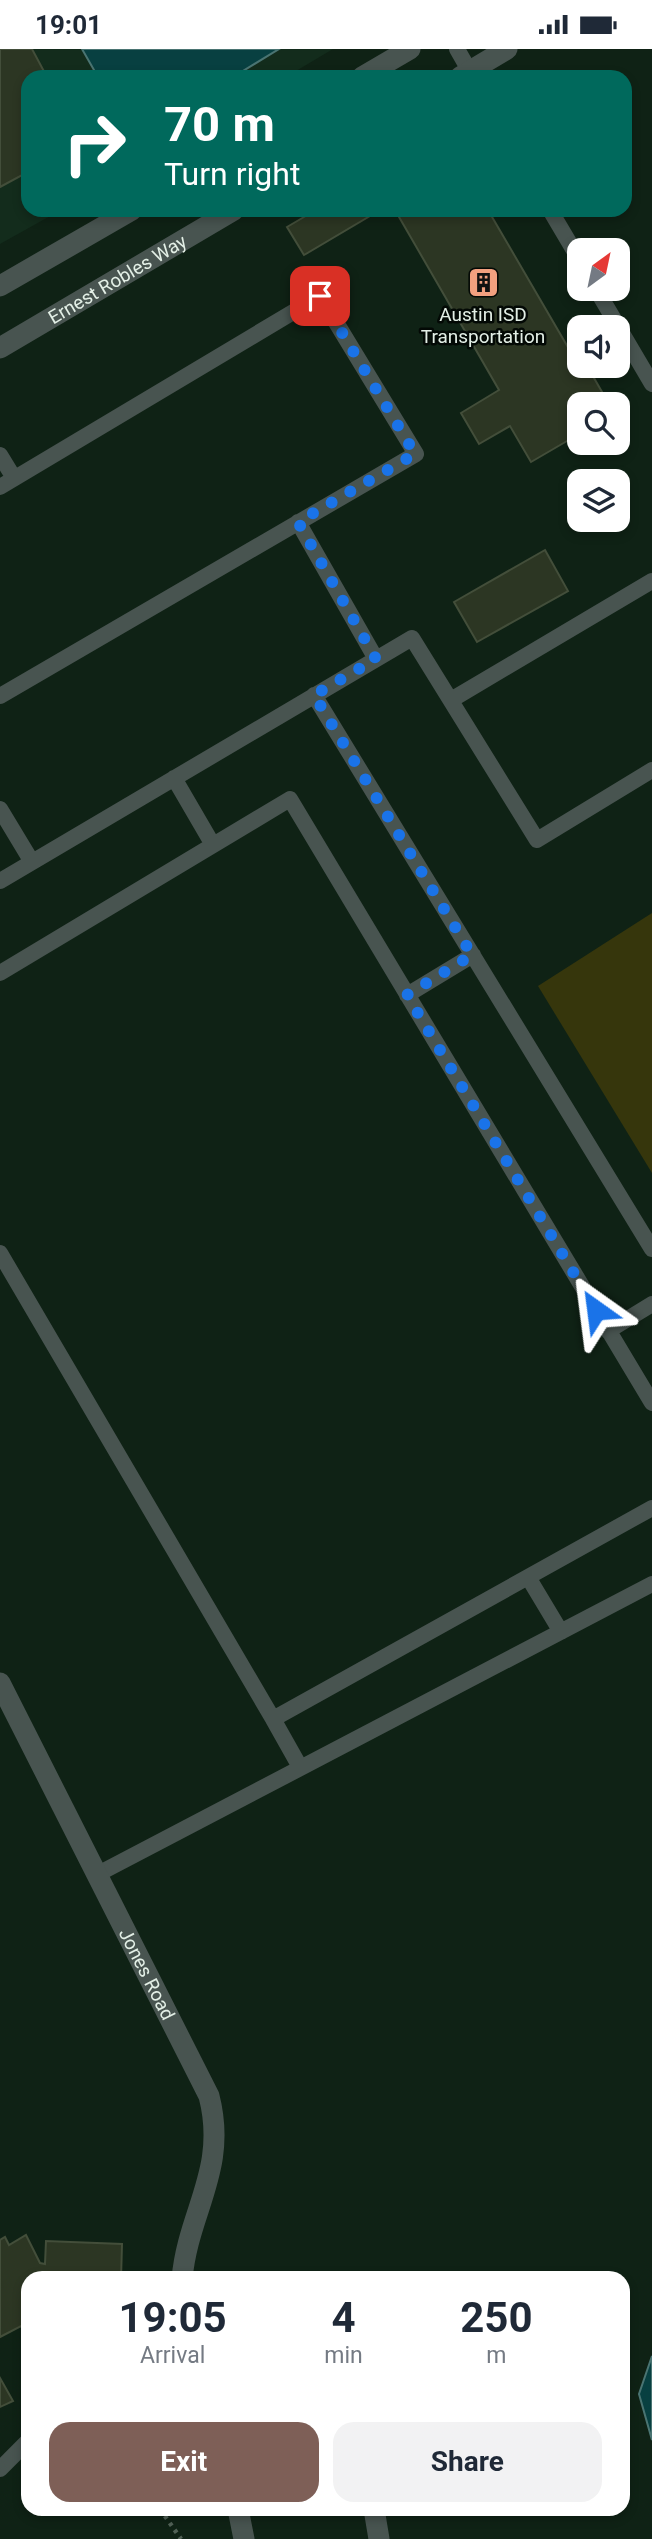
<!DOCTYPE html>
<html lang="en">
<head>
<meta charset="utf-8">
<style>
  :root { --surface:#fff; --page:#f2f2f3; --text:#1f2937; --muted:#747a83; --accent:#7e5f57 }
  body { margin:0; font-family:Roboto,sans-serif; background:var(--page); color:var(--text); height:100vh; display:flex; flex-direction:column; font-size:26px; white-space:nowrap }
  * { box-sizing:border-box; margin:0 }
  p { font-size:23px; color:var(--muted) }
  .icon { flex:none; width:38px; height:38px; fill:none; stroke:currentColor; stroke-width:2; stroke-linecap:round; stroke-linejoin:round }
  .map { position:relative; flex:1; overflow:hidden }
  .details { position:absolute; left:21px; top:2222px; width:609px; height:245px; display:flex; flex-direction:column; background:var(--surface); border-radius:21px; box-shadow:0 4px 10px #0003 }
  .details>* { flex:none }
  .hud { position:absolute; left:21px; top:21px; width:611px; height:147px; border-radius:21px; box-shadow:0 4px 10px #0003; background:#00695c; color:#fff; overflow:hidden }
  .needle { width:46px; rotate:33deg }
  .buttons { position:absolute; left:567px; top:189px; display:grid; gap:14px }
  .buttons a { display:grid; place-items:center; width:63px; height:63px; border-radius:14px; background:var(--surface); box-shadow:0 4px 10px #0003; font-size:35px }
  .pin { position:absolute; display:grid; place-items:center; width:60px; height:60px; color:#fff; margin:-30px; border-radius:14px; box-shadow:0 4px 10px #0006 }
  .me { position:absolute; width:77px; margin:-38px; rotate:329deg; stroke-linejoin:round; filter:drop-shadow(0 0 5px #0008) }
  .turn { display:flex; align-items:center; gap:24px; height:147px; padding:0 28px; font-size:32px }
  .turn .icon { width:91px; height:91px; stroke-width:2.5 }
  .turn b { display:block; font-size:49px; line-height:60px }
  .eta { display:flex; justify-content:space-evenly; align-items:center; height:119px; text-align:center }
  .eta b { font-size:42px; font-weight:700; line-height:49px }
  .primary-button { display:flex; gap:14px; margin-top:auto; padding:14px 28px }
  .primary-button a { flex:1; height:80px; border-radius:21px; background:var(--accent); color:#fff; font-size:28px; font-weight:700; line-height:80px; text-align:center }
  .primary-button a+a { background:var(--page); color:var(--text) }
  .status { display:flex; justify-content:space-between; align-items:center; height:49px; padding:0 35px; background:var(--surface); direction:ltr }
  .status svg { height:19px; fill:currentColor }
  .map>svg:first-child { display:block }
  .built { fill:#132c1c }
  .green { fill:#36360c }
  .water { fill:#084041; stroke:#4a7472; stroke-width:2 }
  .building { fill:#2c3623; stroke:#434e3a; stroke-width:2 }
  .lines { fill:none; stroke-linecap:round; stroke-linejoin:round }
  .path { stroke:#516156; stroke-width:4.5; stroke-dasharray:3.5 5; stroke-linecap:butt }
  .service { stroke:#485450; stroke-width:16 }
  .tertiary { stroke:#485450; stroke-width:21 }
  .route { stroke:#1a73e8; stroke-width:12; stroke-dasharray:0 21.6 }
  .labels { text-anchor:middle; stroke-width:5; stroke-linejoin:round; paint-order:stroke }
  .street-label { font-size:19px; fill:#e3efe6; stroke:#030905 }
  .poi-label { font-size:19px; fill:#e3efe6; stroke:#030905 }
</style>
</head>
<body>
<div class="status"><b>19:01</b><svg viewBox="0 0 49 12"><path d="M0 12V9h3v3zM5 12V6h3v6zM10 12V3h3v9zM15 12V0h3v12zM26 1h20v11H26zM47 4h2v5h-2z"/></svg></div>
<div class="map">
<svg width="652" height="2490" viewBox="0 0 652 2490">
  <rect width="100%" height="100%" fill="#0f2215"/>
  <path class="built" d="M0,0H333L286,28H28V161H61L0,195Z"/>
  <path class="green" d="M652,864V1124L538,937Z"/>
  <path class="water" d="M82,0H279L233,28H98Z
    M652,2307V2391L639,2345Z"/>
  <path class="building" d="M0,0H32L47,28H28V123L0,138Z
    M316,161H380L304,206L287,178Z
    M395,161H488L569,300L579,294V317H615L594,329L609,355H579V385L531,413L510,377L479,395L461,364L499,341Z
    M545,501L568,542L477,593L454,553Z
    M26,2186L40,2214L45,2215L46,2192L122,2195L121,2230H28V2290L21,2277L0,2288V2191L5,2188L9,2196Z
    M0,2329L13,2352L0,2358Z"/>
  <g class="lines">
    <path class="path" d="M160,2460L181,2490"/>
    <path class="service" d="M457,0L473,28
      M550,161L579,210
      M596,240L652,335
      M0,406L14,429
      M0,438L320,247L416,405L0,647
      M298,473L376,610
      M314,646L652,1200
      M451,651L652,532
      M174,729L213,796
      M0,760L32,813
      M0,832L412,589L537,791L652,721
      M0,924L290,750L652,1354
      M407,946L473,906
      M0,1204L273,1670L652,1459
      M608,1282L652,1255
      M528,1528L561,1583
      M273,1670L300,1718
      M96,1826L652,1535
      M0,2420L28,2392"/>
    <g class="tertiary">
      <path d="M362,28L410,0"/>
      <path d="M460,28L507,0"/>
      <path d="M0,237L132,161"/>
      <path id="s1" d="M0,299L234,161"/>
      <path id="s2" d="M0,1634L209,2047C228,2121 188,2162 182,2230"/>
      <path d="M238,2460L244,2490"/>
      <path d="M374,2460L379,2490"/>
    </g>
  </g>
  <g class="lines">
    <path class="route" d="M320,247L415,405L298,473L376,610L314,646L472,906L407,946L596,1261"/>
  </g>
  <defs>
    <symbol id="building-square" viewBox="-11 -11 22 22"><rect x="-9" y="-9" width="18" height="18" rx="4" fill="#f2a07f" stroke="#030905"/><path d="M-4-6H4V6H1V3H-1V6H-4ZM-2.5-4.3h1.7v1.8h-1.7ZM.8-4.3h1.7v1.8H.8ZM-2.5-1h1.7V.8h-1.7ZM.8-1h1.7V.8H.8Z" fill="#111"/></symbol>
  </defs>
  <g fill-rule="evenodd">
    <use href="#building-square" x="466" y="216" width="35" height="35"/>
  </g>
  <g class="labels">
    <g class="street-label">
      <text dy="7" stroke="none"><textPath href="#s1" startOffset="136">Ernest Robles Way</textPath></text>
      <text dy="7" stroke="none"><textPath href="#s2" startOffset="326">Jones Road</textPath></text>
    </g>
    <g class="poi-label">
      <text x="483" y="272">Austin ISD<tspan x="483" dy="22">Transportation</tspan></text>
    </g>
  </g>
</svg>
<div class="buttons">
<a><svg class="needle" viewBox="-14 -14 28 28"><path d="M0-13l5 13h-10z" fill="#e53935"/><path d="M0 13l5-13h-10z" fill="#747a83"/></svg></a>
<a><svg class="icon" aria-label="sound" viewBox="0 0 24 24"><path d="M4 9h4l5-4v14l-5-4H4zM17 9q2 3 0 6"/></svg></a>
<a><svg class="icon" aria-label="search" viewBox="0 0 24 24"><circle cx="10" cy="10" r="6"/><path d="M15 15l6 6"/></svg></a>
<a><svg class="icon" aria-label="layers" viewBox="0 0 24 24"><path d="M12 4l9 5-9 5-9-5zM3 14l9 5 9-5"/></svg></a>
</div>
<div class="pin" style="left:320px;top:247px;background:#d93025"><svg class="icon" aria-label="arrive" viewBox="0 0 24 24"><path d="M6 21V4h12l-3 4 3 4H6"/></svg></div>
<svg class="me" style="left:596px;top:1261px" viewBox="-20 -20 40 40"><path d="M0-17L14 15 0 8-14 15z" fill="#1a73e8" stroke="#fff" stroke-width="4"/></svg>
<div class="hud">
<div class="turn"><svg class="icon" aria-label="right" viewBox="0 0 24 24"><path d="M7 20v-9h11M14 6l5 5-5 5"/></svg><div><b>70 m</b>Turn right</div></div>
</div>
<section class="details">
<div class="eta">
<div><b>19:05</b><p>Arrival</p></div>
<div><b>4</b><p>min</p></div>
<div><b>250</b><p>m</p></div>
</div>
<div class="primary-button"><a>Exit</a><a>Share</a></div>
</section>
</div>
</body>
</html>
